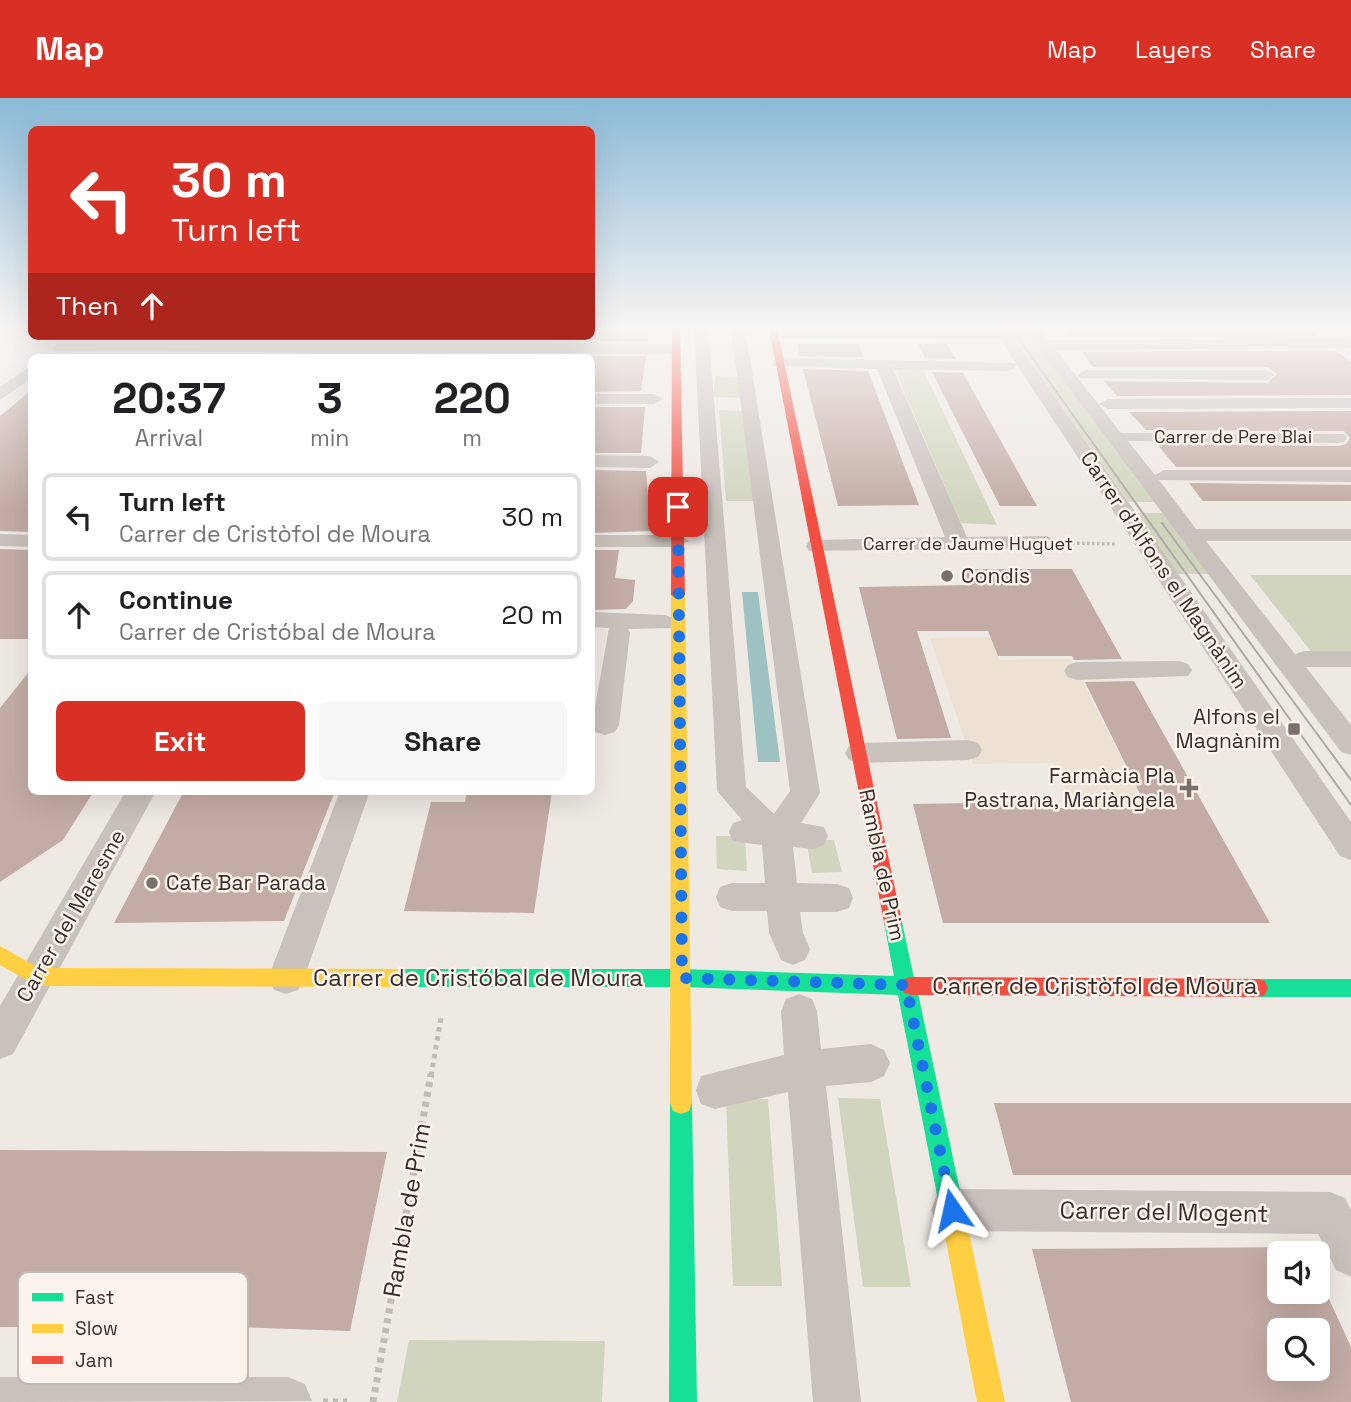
<!DOCTYPE html>
<html lang="en">
<head>
<meta charset="utf-8">
<style>
  :root { --surface:#fff; --page:#f6f6f6; --text:#202124; --muted:#757577; --line:#e0e0e0; --accent:#d93025 }
  body { margin:0; font-family:"Space Grotesk",sans-serif; background:var(--page); color:var(--text); height:100vh; display:flex; flex-direction:column; font-size:26px; white-space:nowrap }
  * { box-sizing:border-box; margin:0 }
  p { font-size:23px; color:var(--muted) }
  .icon { flex:none; width:38px; height:38px; fill:none; stroke:currentColor; stroke-width:2; stroke-linecap:round; stroke-linejoin:round }
  .map { position:relative; flex:1; overflow:hidden }
  .details { position:absolute; left:28px; top:256px; width:567px; height:441px; display:flex; flex-direction:column; background:var(--surface); border-radius:10px; box-shadow:0 7px 28px #0002 }
  .details>* { flex:none }
  .hud { position:absolute; left:28px; top:28px; width:567px; height:214px; border-radius:10px; box-shadow:0 7px 28px #0002; background:#d93025; color:#fff; overflow:hidden }
  .fabs { position:absolute; left:1267px; top:1143px; display:grid; gap:14px }
  .fabs a { display:grid; place-items:center; width:63px; height:63px; border-radius:10px; background:var(--surface); box-shadow:0 7px 28px #0002; font-size:35px }
  .pin { position:absolute; display:grid; place-items:center; width:60px; height:60px; color:#fff; margin:-30px; border-radius:14px; box-shadow:0 4px 10px #0006 }
  .me { position:absolute; width:77px; margin:-38px; rotate:349deg; stroke-linejoin:round; filter:drop-shadow(0 0 5px #0008) }
  .turn { display:flex; align-items:center; gap:24px; height:147px; padding:0 28px; font-size:32px }
  .turn .icon { width:91px; height:91px; stroke-width:2.5 }
  .turn b { display:block; font-size:49px; line-height:60px }
  .then { display:flex; align-items:center; height:66px; padding:0 28px; background:#0003; gap:14px; font-size:26px }
  .eta { display:flex; justify-content:space-evenly; align-items:center; height:119px; text-align:center }
  .eta b { font-size:42px; font-weight:600; line-height:49px }
  .primary-button { display:flex; gap:14px; margin-top:auto; padding:14px 28px }
  .primary-button a { flex:1; height:80px; border-radius:10px; background:var(--accent); color:#fff; font-size:28px; font-weight:600; line-height:80px; text-align:center }
  .primary-button a+a { background:var(--page); color:var(--text) }
  ul { padding:0; list-style:none }
  li { display:flex; align-items:center; gap:21px; height:88px; margin:0 14px 10px; padding:0 14px; border:4px solid var(--line); border-radius:10px }
  li div { flex:1 }
  li b { display:block; font-size:26px }
  li em { font-style:normal }
  header { display:flex; align-items:center; gap:42px; box-sizing:border-box; height:98px; padding:0 35px; background:var(--accent); color:#fff }
  header strong { font-size:33px }
  nav { display:flex; gap:38px; margin-inline-start:auto; font-size:24px }
  .map>svg:first-child { display:block }
  .green { fill:#d1d5be }
  .plaza { fill:#ede1d3 }
  .water { fill:#9ec2c1 }
  .building { fill:#c3aca5; fill-rule:evenodd }
  .lines { fill:none; stroke-linecap:round; stroke-linejoin:round }
  .path-far2 { stroke:#c1bab5; stroke-width:3.5; stroke-dasharray:2.5 2.5; stroke-linecap:butt }
  .path-far1 { stroke:#c1bab5; stroke-width:5; stroke-dasharray:4.5 4.5; stroke-linecap:butt }
  .path { stroke:#c1bab5; stroke-width:7; stroke-dasharray:5 5; stroke-linecap:butt }
  .street { fill:#c9c1bc; fill-rule:evenodd }
  .fast { fill:#16e098; fill-rule:evenodd }
  .slow { fill:#ffcf43; fill-rule:evenodd }
  .jam { fill:#f24e42; fill-rule:evenodd }
  .tram { stroke:#b0aaa7; stroke-width:2 }
  .route { stroke:#1a73e8; stroke-width:12; stroke-dasharray:0 21.6 }
  .poi-dot { fill:#796f6b; stroke:#fbf3ec; stroke-width:2.5 }
  .labels { text-anchor:middle; stroke-width:5; stroke-linejoin:round; paint-order:stroke }
  .far-street-label { font-size:18px; fill:#3a2e2a; stroke:#fbf3ec }
  .street-label { font-size:21px; fill:#3a2e2a; stroke:#fbf3ec }
  .poi-label { font-size:21px; fill:#3a2e2a; stroke:#fbf3ec; text-anchor:start }
  .near-street-label { font-size:24px; fill:#3a2e2a; stroke:#fbf3ec }
  .key { fill:#fbf3ec; stroke:#c1b8b2; stroke-width:2 }
  .key-label { font-size:19px; fill:#3a2e2a }
</style>
</head>
<body>
<header>
<strong>Map</strong>
<nav><a>Map</a><a>Layers</a><a>Share</a></nav>
</header>
<div class="map">
<svg width="1351" height="1304" viewBox="0 0 1351 1304">
  <rect width="100%" height="100%" fill="#efe9e4"/>
  <path class="green" d="M1010,235H1028L1154,404H1129Z
    M920,265L997,427L961,425L892,266Z
    M715,278L742,279V300L713,299Z
    M719,312L743,313L755,403H726Z
    M1137,415H1162L1215,476H1175Z
    M1250,477H1351V557H1314Z
    M716,738H745L747,773L717,771Z
    M806,742H834L842,774L812,775Z
    M838,1000L880,1001L911,1189H863Z
    M726,1001H768L782,1188H733Z
    M409,1242L605,1243L602,1304H397Z"/>
  <path class="plaza" d="M990,539L1000,562L1071,561L1146,709L1073,710L1054,665L973,666L930,540Z"/>
  <path class="water" d="M742,494H758L780,664H758Z"/>
  <path class="building" d="M592,230H649L648,243H592Z
    M1066,230H1305L1316,238L1072,239Z
    M797,246H859L863,259L800,258Z
    M918,246H947L956,261L925,260Z
    M1336,253L1351,264V297L1117,298L1104,283L1267,285L1277,276L1267,269H1093L1082,254Z
    M592,258H646L641,293L592,294Z
    M803,271L868,273L919,407L838,408Z
    M932,274L963,275L1037,408H1000Z
    M32,292V434L0,433V318Z
    M592,309H645L641,355H592Z
    M1351,313V369H1176L1157,346L1338,348L1346,346L1350,340L1344,333L1146,332L1129,314Z
    M592,372L646,373L651,433L592,435Z
    M1189,385L1351,387V403H1203Z
    M0,451L32,452V541H0Z
    M592,452H619L615,480L635,482L633,503L626,511L592,512Z
    M963,471H1072L1122,561L1074,562L1072,558H998L988,533H917L951,640L897,641L859,489L969,487Z
    M32,570V693H94L63,742L0,784V610Z
    M1134,583L1270,825H943L913,706L1027,704L1058,706L1060,710H1147L1085,584Z
    M184,693H335L284,823L114,825Z
    M467,693H552L534,815L404,813L431,704H465Z
    M994,1005H1351V1077H1013Z
    M0,1052L387,1054L350,1233L202,1228L0,1229Z
    M1305,1149L1308,1155H1279V1194H1318V1177L1351,1249V1304H1071L1032,1151ZM1279,1232H1318V1270H1279Z"/>
  <g class="lines">
    <path class="path-far2" d="M1072,445L1116,446"/>
    <path class="path-far1" d="M431,978L441,920"/>
    <path class="path" d="M323,1304H347
      M373,1304L431,976"/>
    <path class="street" d="M694,230H708L746,689L774,716L790,693L731,230H745L820,695L801,725L824,729L828,738L824,747L813,751L793,749L797,785L837,786L849,790L853,800L849,810L837,814H800L803,835L810,851L805,862L793,867L781,862L769,835L767,813H732L720,809L716,799L720,789L732,785H765L762,747L733,743L729,734L733,725L742,722L717,693Z
      M993,230H1007L1351,724V762L1340,758L1000,241L775,240L768,236L775,232L995,233Z
      M1024,230H1038L1048,242L1351,240V250L1056,252L1121,335L1344,336L1347,340L1344,344L1338,345L1128,343L1155,377L1164,372H1351V384L1159,382L1196,431H1351V443H1206L1295,556L1304,553H1351V569H1306L1351,627V657L1341,654Z
      M59,245L675,246L683,251L675,256L54,253L51,250Z
      M779,260L1015,265L1017,268L1009,273L893,271L967,439L1047,438L1058,444L1047,450L809,453L806,448L809,443L817,442L945,439L877,271L773,268V262Z
      M32,267V280L0,302V289Z
      M1086,272H1267L1275,277L1267,282L1080,280L1078,277Z
      M592,296H654L663,301L654,306H592Z
      M1351,300V310L1108,311L1099,306L1108,301Z
      M592,357L650,358L659,364L650,370L592,369Z
      M0,436L32,437V449L0,448Z
      M592,437H678L689,443L678,449H592Z
      M592,514L665,517L673,520L677,525L673,530L628,531L630,535L619,627L615,634L605,637L595,634L592,626L609,530L592,529Z
      M1179,563L1188,566L1192,572L1188,578L1077,582L1068,579L1064,573L1068,567L1077,564Z
      M968,642L978,645L982,652L978,659L968,662L859,665L849,662L845,655L849,648L859,645Z
      M126,693H156L13,956L0,961V908Z
      M340,693H370L304,880L298,892L286,896L274,892L268,880Z
      M799,896L812,901L817,913L821,951L871,946L884,952L890,965L884,978L871,984L826,988L861,1304H813L788,994L715,1011L701,1006L696,992L701,978L784,957L781,913L786,901Z
      M952,1091L1330,1094L1345,1100L1351,1112V1179L1336,1172L1318,1136L952,1133L937,1127L931,1112L937,1097Z
      M0,1279H288L305,1286L312,1303L0,1304Z"/>
    <path class="fast" d="M893,816L900,818L902,824L914,880L921,888L918,895L963,1107L959,1115L951,1119L943,1115L939,1107L898,897L682,889H398L391,887L388,880L391,873L398,871H682L894,878L884,824L886,818Z
      M1258,881H1351V899H1258L1251,897L1248,890L1251,883Z
      M681,994L689,997L692,1005L697,1304H669L670,1005L673,997Z"/>
    <path class="slow" d="M678,493L685,497L692,1005L689,1013L681,1016L673,1013L670,1005L671,497Z
      M0,848L39,870L398,871L405,873L408,880L405,887L398,889L37,888L0,867Z
      M951,1095L959,1099L963,1107L1005,1304H977L939,1107L943,1099Z"/>
    <path class="jam" d="M672,230H680L685,497L678,501L671,497Z
      M769,230H777L902,824L900,830L893,832L886,830L884,824Z
      M911,879L1258,881L1265,883L1268,890L1265,897L1258,899L911,897L904,895L901,888L904,881Z"/>
    <path class="tram" d="M1011,230L1351,707
      M1162,425L1351,682"/>
  </g>
  <linearGradient id="sky" x2="0" y2="1"><stop stop-color="#8abad8"/><stop offset="0.56" stop-color="#f8f5f3"/><stop offset="1" stop-color="#f8f5f3" stop-opacity="0"/></linearGradient>
  <rect width="1351" height="412" fill="url(#sky)"/>
  <g class="lines">
    <path class="route" d="M678,409L682,880L906,887L952,1112"/>
  </g>
  <g class="poi-dot">
    <circle cx="947" cy="478" r="7"/>
    <rect x="1287" y="624" width="14" height="14" rx="3.5"/>
    <path d="M1185.5 679.5h7v7h7v7h-7v7h-7v-7h-7v-7h7z"/>
    <circle cx="152" cy="785" r="7"/>
  </g>
  <g class="labels">
    <g class="far-street-label">
      <text x="1233" y="345">Carrer de Pere Blai</text>
      <text x="968" y="452">Carrer de Jaume Huguet</text>
    </g>
    <g class="street-label">
      <text transform="translate(1164 472) rotate(56)" y="7">Carrer d'Alfons el Magnànim</text>
      <text transform="translate(882 767) rotate(78)" y="7">Rambla de Prim</text>
      <text transform="translate(71 818) rotate(-60)" y="7">Carrer del Maresme</text>
    </g>
    <g class="poi-label">
      <text x="961" y="485">Condis</text>
      <text x="1280" y="626" text-anchor="end">Alfons el<tspan x="1280" dy="24">Magnànim</tspan></text>
      <text x="1175" y="685" text-anchor="end">Farmàcia Pla<tspan x="1175" dy="24">Pastrana, Mariàngela</tspan></text>
      <text x="166" y="792">Cafe Bar Parada</text>
    </g>
    <g class="near-street-label">
      <text x="478" y="888">Carrer de Cristóbal de Moura</text>
      <text x="1095" y="896">Carrer de Cristòfol de Moura</text>
      <text transform="translate(407 1112) rotate(-80)" y="8">Rambla de Prim</text>
      <text transform="translate(1164 1114) rotate(1)" y="8">Carrer del Mogent</text>
    </g>
  </g>
  <rect x="18" y="1174" width="230" height="112" rx="10" class="key"/>
  <rect x="32" y="1195" width="31" height="8" fill="#16e098"/>
  <rect x="32" y="1226" width="31" height="9" fill="#ffcf43"/>
  <rect x="32" y="1258" width="31" height="8" fill="#f24e42"/>
  <g class="key-label">
    <text x="75" y="1206">Fast</text>
    <text x="75" y="1237">Slow</text>
    <text x="75" y="1269">Jam</text>
  </g>
</svg>
<div class="fabs">
<a><svg class="icon" aria-label="sound" viewBox="0 0 24 24"><path d="M4 9h4l5-4v14l-5-4H4zM17 9q2 3 0 6"/></svg></a>
<a><svg class="icon" aria-label="search" viewBox="0 0 24 24"><circle cx="10" cy="10" r="6"/><path d="M15 15l6 6"/></svg></a>
</div>
<div class="pin" style="left:678px;top:409px;background:#d93025"><svg class="icon" aria-label="arrive" viewBox="0 0 24 24"><path d="M6 21V4h12l-3 4 3 4H6"/></svg></div>
<svg class="me" style="left:952px;top:1112px" viewBox="-20 -20 40 40"><path d="M0-17L14 15 0 8-14 15z" fill="#1a73e8" stroke="#fff" stroke-width="4"/></svg>
<div class="hud">
<div class="turn"><svg class="icon" aria-label="left" viewBox="0 0 24 24"><path d="M17 20v-9H6M10 6l-5 5 5 5"/></svg><div><b>30 m</b>Turn left</div></div>
<div class="then">Then<svg class="icon" aria-label="ahead" viewBox="0 0 24 24"><path d="M12 20V5M6 11l6-6 6 6"/></svg></div>
</div>
<section class="details">
<div class="eta">
<div><b>20:37</b><p>Arrival</p></div>
<div><b>3</b><p>min</p></div>
<div><b>220</b><p>m</p></div>
</div>
<ul>
<li><svg class="icon" aria-label="left" viewBox="0 0 24 24"><path d="M17 20v-9H6M10 6l-5 5 5 5"/></svg><div><b>Turn left</b><p>Carrer de Cristòfol de Moura</p></div><em>30 m</em></li>
<li><svg class="icon" aria-label="ahead" viewBox="0 0 24 24"><path d="M12 20V5M6 11l6-6 6 6"/></svg><div><b>Continue</b><p>Carrer de Cristóbal de Moura</p></div><em>20 m</em></li>
</ul>
<div class="primary-button"><a>Exit</a><a>Share</a></div>
</section>
</div>
</body>
</html>
